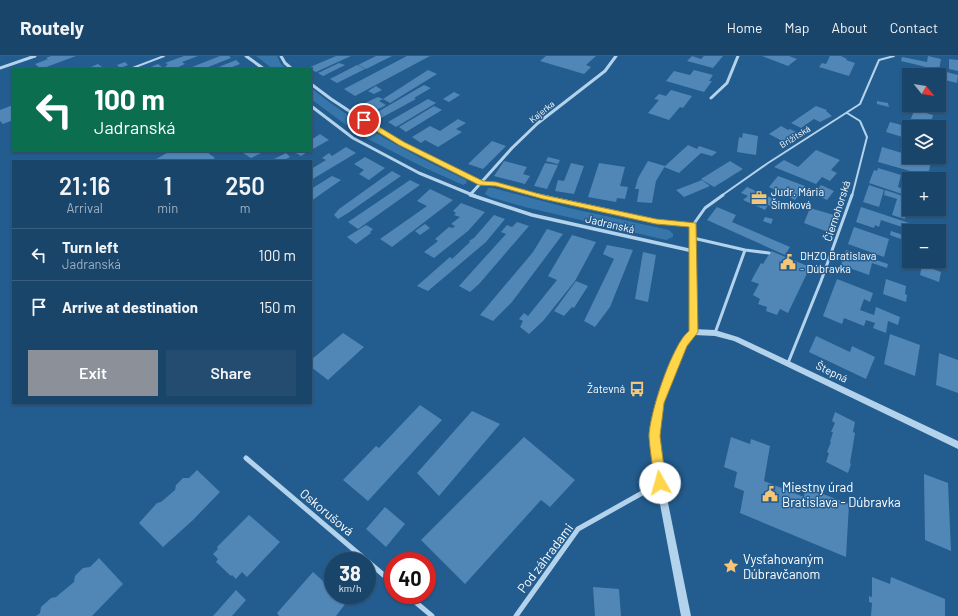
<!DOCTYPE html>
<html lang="en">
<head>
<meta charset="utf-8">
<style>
  :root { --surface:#1a456a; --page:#234c70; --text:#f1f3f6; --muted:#9fb1c1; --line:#385d7e; --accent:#8c9099 }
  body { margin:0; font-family:Barlow,sans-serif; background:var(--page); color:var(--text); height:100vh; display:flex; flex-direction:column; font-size:15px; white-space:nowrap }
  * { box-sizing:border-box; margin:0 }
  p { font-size:13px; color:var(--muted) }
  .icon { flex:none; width:22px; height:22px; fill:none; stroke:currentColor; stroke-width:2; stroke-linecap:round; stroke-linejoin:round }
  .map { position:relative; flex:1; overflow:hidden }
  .panel { position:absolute; left:12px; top:104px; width:300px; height:244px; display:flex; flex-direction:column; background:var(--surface); border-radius:0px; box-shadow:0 1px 3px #0004,0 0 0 1px var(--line) }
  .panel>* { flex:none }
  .hud { position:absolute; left:12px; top:12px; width:300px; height:84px; border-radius:0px; box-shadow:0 1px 3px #0004,0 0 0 1px var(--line); background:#0b6e4f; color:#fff; overflow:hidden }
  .needle { width:26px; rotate:120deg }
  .tools { position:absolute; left:902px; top:12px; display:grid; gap:8px }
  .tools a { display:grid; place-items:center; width:44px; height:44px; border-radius:0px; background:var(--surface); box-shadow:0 1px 3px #0004,0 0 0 1px var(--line); font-size:20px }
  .speed { position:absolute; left:324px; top:496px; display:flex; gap:8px; font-size:20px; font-weight:700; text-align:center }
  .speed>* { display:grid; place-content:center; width:52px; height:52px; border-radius:50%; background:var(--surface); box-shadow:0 1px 3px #0004,0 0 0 1px var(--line); line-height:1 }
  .speed small { font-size:10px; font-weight:400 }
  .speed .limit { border:6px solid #d22; background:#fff; color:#111 }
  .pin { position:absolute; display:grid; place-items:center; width:34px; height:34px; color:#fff; margin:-17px; border:2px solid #fff; border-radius:50%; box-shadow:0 1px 4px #0007 }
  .me { position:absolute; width:44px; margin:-22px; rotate:353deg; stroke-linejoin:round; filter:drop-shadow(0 0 3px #0008) }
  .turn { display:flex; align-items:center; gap:14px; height:84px; padding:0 16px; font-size:18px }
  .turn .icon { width:52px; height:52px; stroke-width:2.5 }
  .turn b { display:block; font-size:28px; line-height:34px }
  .eta { display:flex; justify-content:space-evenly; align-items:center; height:68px; text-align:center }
  .eta b { font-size:24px; font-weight:600; line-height:28px }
  .button { display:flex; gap:8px; margin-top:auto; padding:8px 16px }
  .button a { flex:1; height:46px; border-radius:0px; background:var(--accent); color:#fff; font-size:16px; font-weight:600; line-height:46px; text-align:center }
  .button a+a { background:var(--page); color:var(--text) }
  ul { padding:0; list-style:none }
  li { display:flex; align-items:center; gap:12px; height:52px; padding:0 16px; border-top:1px solid var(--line) }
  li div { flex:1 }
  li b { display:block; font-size:15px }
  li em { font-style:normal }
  header { display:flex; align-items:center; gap:24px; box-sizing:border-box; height:56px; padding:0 20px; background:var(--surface); border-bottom:1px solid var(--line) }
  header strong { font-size:19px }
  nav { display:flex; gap:22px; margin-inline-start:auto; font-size:14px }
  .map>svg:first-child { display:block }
  .green { fill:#3776ab }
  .building { fill:#5087b7 }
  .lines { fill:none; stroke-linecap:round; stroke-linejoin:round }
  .service-far1 { stroke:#b3d2eb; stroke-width:2 }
  .service { stroke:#b3d2eb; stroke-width:3 }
  .minor-far2 { stroke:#b3d2eb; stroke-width:3 }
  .minor-far1 { stroke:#b3d2eb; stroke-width:3.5 }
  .minor { stroke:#b3d2eb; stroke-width:5 }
  .tertiary { fill:#b3d2eb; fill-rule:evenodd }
  .route { fill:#ffd54a; stroke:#a68a30 }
  .labels { text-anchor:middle; stroke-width:3; stroke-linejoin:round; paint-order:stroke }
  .far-street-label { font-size:9px; fill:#fff; stroke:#235c8e }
  .poi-label { font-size:11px; fill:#fff; stroke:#235c8e; text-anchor:start }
  .street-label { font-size:11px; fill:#fff; stroke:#235c8e }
  .near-poi-label { font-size:13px; fill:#fff; stroke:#235c8e; text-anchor:start }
  .near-street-label { font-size:13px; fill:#fff; stroke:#235c8e }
</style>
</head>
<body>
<header>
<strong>Routely</strong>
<nav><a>Home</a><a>Map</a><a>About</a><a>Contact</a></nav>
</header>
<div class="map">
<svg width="958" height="560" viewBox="0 0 958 560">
  <rect width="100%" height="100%" fill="#235c8e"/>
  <path class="green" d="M256,0H277L281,8L287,13H273Z
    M311,32C356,68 406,96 458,120L466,124L467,127L463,129L425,112L358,78L311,43Z
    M488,132H493L569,152L669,174L673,178V181L666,184L525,151L490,141L485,138Z"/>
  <path class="building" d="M51,0H76L41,13L35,8L48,3L46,2Z
    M184,0H198L182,6L185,8L174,13H163L168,8L165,7Z
    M220,0H229L231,2L203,13H187Z
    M336,0H351L316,16L308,12Z
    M376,0H392L366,13L358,9Z
    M407,0H430L355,40L344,33Z
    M546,0H596L586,9L591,11L584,18L540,5Z
    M692,0L701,3L704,0H723L713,12L687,5Z
    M762,0H789L797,3L788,10Z
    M830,0H841L847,3L846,4L855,7L849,20L819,11L822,7L826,8Z
    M928,0L941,3L939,14L958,19L957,27L945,24V23L939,21V19L924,17L926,11L901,5L902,1L927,6Z
    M949,3L958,4V15L949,13Z
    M236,4L240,8L227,13H214Z
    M125,6L128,9L120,12L117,9Z
    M339,7L345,9L323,20L318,17Z
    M98,8L105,13H86Z
    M158,8L162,11L157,13H146Z
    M357,9L365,13L337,27L330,23Z
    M428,14L437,18L390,47L383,43Z
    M694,14L713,19L709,25H712L704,36L666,25L674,15L690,19Z
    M424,29L431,32L414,42L416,43L381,62L374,58Z
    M376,30L382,34L374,38L368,35Z
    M671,34L692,40L683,52L680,51L669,64L648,57L659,44L654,43L659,38L666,40Z
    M454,36L460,39L449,46L443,43Z
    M378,41L383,43L379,45L386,49L373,56L363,48Z
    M428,43L436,47L396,71L388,66Z
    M877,45L888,47L889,51L877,48Z
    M13,49V64L3,68L0,65V54Z
    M434,50L442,54L406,76L399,71Z
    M816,50L827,54L826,55L832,60L820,66L814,63L801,72L791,67Z
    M916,50L927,53L926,57L933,59L930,71L910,65Z
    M458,63L466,67L456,73L462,76L438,91L425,84L421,87L412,81L430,70L440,75Z
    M890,66L909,71V83L886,76Z
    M781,70L788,74L790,73L798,77L784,86L769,78Z
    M743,77L758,80L756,99L737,96L739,81L742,82Z
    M320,78L329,84L311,94V84Z
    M492,85L506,90L483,113L468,108Z
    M688,89L697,93L699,90L717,96L712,100L701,97L679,117L664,111Z
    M346,91L356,97L311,124V113L326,104L322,102L329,97L332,100Z
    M882,91L909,99V101H917L931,105L928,120L878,106Z
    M816,94L840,104L831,114L837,117L830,125L822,121L816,128L774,111L784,104L798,111Z
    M170,95H210L207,96L215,102L210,105H153Z
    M240,95H265L251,102Z
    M292,95H309L301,100Z
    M286,97L290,101L282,105H276L274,103Z
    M365,101L385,112L369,124L359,118L364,114L354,108Z
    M548,101L560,104L558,108L546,105Z
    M504,105L527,111L523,118L530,120L525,128L494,120Z
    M648,105L665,110L656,125L652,147L637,146L639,133H635L638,122Z
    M730,105L743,113L714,131L701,123Z
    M545,107L558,109L547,133L534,130Z
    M571,107L584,110L574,138L555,135L558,124L564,125Z
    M599,107L625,111L620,130L628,131L625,143L617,142L616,146L588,141Z
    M878,112L901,119L898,131L904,133L902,138L869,127L874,114L877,115Z
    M392,115L401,120L348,157L338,163L334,159L339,153Z
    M332,120L341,124L311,145V133Z
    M778,120L805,130L795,144L769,131Z
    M410,124L420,129L358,173L348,166Z
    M702,124L710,130L684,141L676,134Z
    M821,129L834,135L827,144L814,138Z
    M869,129L884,134L879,151L863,146Z
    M747,131L778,145L773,151L768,149L765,154L743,144L748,140L741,137Z
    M430,133L453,144L392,191L380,183L427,150L417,145Z
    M885,134L909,142L905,163L892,159L897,143L884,139Z
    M461,147L485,156L468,175L434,202L424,196L438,185L435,183L449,171L453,172L455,170L451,168L460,161L454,159L456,157L453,155Z
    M717,151L736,159L732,166L790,191L785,199L707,164Z
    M861,151L933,175H914L881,164L879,171L875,169L874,172L856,166Z
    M810,152L834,159L828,176L804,167Z
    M494,159L505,163L486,186L428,235L417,230L450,201L452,203L470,186L469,185L474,182Z
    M765,161L773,163L771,168L763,165Z
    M517,166L529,170L479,228L470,236L459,230L506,178L501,176L507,169L512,171Z
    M425,168L430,172L420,179L415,175Z
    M366,169L373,173L370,176L371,177L356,188L347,181Z
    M854,171L889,183L884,201L848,188Z
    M547,173L563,178L512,246L493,265L480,259L533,196Z
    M891,175L909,181V186L890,179Z
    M572,179L596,186L575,225L543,265L529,278L520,271L523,265L519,263L524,257L528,260L557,224L548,220Z
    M607,189L633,194L610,251L595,271L584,265L614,203L603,198Z
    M846,194L888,208L887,212L872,207L869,219L841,209Z
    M771,195L810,211L788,257L780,253L777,259L766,255L767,251L758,248L760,243L753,239L759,228L751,225L761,207L763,208Z
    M643,196L656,199L648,246L635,243Z
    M922,209L941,216L939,226L920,219Z
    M837,223L873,237L870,246L864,243L860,254L874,259L876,251L900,261L898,269L888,265L886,277L873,272L875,267L866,264L864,270L844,262L842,268L823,260Z
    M886,223L906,230L905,238L907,239L906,246L883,238Z
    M576,225L588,230L574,252L572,251L564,260L554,255Z
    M343,277L364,291L328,324L311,311V304Z
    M890,278L920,289L915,320L884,308Z
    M816,280L850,296L852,290L875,301L866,323L809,296Z
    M939,297L958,304V337L936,329Z
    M420,349L442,364L368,445L343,424L376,390L379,392Z
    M472,355L500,368L439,440L417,417Z
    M835,356L855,366L853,376L855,377L850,407L851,408L848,417L826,406L829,397L827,396L831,386H830L833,376H831L835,367L832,365Z
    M524,381L575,424L550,451L541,444L465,528L421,484Z
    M731,381L750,388L751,383L770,390L764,425L804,441L805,431L849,448L846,501L740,457L744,435L734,431L737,416L724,411Z
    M197,414L220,436L193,464L163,491L139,467L157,447L161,446L175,434L176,429L183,422H189Z
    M924,418L948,427L951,495L925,484Z
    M385,451L405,468L386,491L366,473Z
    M249,459L280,486L247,521L242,516L236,523L232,519L231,520L216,506L218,503L213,498L218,493L217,491Z
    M99,502L123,528L92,560H36L40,557L41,551L51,542L56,541L74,526L75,520L83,512L90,511Z
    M313,516L333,534V539H338L346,547L336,560H279L277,557Z
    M872,521L890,528L891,521L945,543V560H871L872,547L869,546V540L872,541Z
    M593,531L619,533L621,560H595Z
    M236,534L246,544L232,560H213Z"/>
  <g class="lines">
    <path class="service-far1" d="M130,13L164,0
      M847,57L860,65L867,81L852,140
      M721,140L768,107L860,48L879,4L894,0"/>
    <path class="service" d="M693,169L705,152L723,139
      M693,182L745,194L715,277
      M745,194L769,197
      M788,307L821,225L852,139"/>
    <path class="minor-far2" d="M246,0L264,13
      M281,0L285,7L292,13
      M0,12L35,0
      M311,28L331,43L372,70L415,94L482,127L496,128L541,140
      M711,42L727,27L738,0
      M311,50L353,82L419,117L475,140
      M470,139L512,92L538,67L605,15L616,0"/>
    <path class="minor-far1" d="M471,139L532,159L693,195
      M537,139L657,165L693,169V276"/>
    <path class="minor" d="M246,402L393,527
      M407,539L432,560
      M516,560L578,473L660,427"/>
    <path class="tertiary" d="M693,273L715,274L738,281L958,385V393L734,285L715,280L694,279L688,284L685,290L664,347L658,380L664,427L691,560H681L656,427L650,380L656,347L678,289L684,280Z"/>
  </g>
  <path class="route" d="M362,63H366L404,86L483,125L496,126L543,139L656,163L696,167L698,276L687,290L664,347L660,380L666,427L664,431L660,433L656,431L655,427C653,412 650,396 649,381C649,359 672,288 689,275V171L656,168L543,143L496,130L479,129L399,89L362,66Z"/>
  <defs>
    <symbol id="office-bare" viewBox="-9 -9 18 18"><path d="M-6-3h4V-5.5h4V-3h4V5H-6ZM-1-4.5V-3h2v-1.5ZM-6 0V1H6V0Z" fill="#f6c576" stroke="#235c8e" stroke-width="2.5" paint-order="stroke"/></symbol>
    <symbol id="civic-bare" viewBox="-9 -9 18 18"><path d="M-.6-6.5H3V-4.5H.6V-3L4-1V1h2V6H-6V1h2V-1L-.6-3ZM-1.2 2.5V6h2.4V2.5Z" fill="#f6c576" stroke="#235c8e" stroke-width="2.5" paint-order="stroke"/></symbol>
    <symbol id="bus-bare" viewBox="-9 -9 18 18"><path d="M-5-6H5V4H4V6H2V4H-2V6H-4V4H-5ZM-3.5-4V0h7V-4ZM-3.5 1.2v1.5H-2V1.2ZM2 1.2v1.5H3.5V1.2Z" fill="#f6c576" stroke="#235c8e" stroke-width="2.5" paint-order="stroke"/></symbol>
    <symbol id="sight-bare" viewBox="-9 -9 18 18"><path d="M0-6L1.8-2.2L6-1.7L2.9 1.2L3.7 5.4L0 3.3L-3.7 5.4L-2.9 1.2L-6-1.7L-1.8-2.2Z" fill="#f6c576" stroke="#235c8e" stroke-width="2.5" paint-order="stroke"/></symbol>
  </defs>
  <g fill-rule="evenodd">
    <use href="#office-bare" x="748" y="131" width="22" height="22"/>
    <use href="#civic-bare" x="777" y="195" width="22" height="22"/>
    <use href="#bus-bare" x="626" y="322" width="22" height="22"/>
    <use href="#civic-bare" x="759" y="427" width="22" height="22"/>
    <use href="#sight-bare" x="720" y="499" width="22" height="22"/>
  </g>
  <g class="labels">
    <g class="far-street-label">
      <text transform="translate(542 56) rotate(-39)" y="3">Kajerka</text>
      <text transform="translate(795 81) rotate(-32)" y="3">Brižitská</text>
    </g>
    <g class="poi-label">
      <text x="771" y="140">Judr. Mária<tspan x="771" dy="13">Šimková</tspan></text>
      <text x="800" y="204">DHZO Bratislava<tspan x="800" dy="13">- Dúbravka</tspan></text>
      <text x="625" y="337" text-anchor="end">Žatevná</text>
    </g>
    <g class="street-label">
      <text transform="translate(837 155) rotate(-72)" y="4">Čiernohorská</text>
      <text transform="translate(610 168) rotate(13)" y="4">Jadranská</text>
      <text transform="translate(832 316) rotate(26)" y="4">Štepná</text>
    </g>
    <g class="near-poi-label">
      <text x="782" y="436">Miestny úrad<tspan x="782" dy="15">Bratislava - Dúbravka</tspan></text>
      <text x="743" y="508">Vysťahovaným<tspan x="743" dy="15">Dúbravčanom</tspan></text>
    </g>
    <g class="near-street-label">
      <text transform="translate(327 456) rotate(40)" y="5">Oskorušová</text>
      <text transform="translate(545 502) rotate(-53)" y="5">Pod záhradami</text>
    </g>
  </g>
</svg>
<div class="tools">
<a><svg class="needle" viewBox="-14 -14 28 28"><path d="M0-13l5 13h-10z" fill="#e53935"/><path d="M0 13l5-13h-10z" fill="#9fb1c1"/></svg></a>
<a><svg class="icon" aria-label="layers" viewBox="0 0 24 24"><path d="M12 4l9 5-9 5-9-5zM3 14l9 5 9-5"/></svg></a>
<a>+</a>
<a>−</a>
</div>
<div class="speed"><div>38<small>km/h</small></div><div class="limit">40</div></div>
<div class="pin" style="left:364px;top:64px;background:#d93025"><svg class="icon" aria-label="arrive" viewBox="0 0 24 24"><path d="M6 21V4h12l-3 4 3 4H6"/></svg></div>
<svg class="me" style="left:660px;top:427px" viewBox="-20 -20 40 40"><circle r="19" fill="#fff"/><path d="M0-13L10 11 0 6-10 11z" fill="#ffd54a"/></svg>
<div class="hud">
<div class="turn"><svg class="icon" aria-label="left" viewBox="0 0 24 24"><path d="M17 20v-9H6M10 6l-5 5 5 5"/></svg><div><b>100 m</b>Jadranská</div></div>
</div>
<section class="panel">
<div class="eta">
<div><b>21:16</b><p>Arrival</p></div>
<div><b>1</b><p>min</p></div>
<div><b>250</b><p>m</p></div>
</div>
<ul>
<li><svg class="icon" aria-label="left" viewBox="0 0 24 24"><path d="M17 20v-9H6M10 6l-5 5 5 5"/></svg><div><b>Turn left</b><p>Jadranská</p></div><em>100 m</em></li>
<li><svg class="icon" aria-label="arrive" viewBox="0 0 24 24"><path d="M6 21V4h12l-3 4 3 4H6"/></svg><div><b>Arrive at destination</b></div><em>150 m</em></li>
</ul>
<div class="button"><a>Exit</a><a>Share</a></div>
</section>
</div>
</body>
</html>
